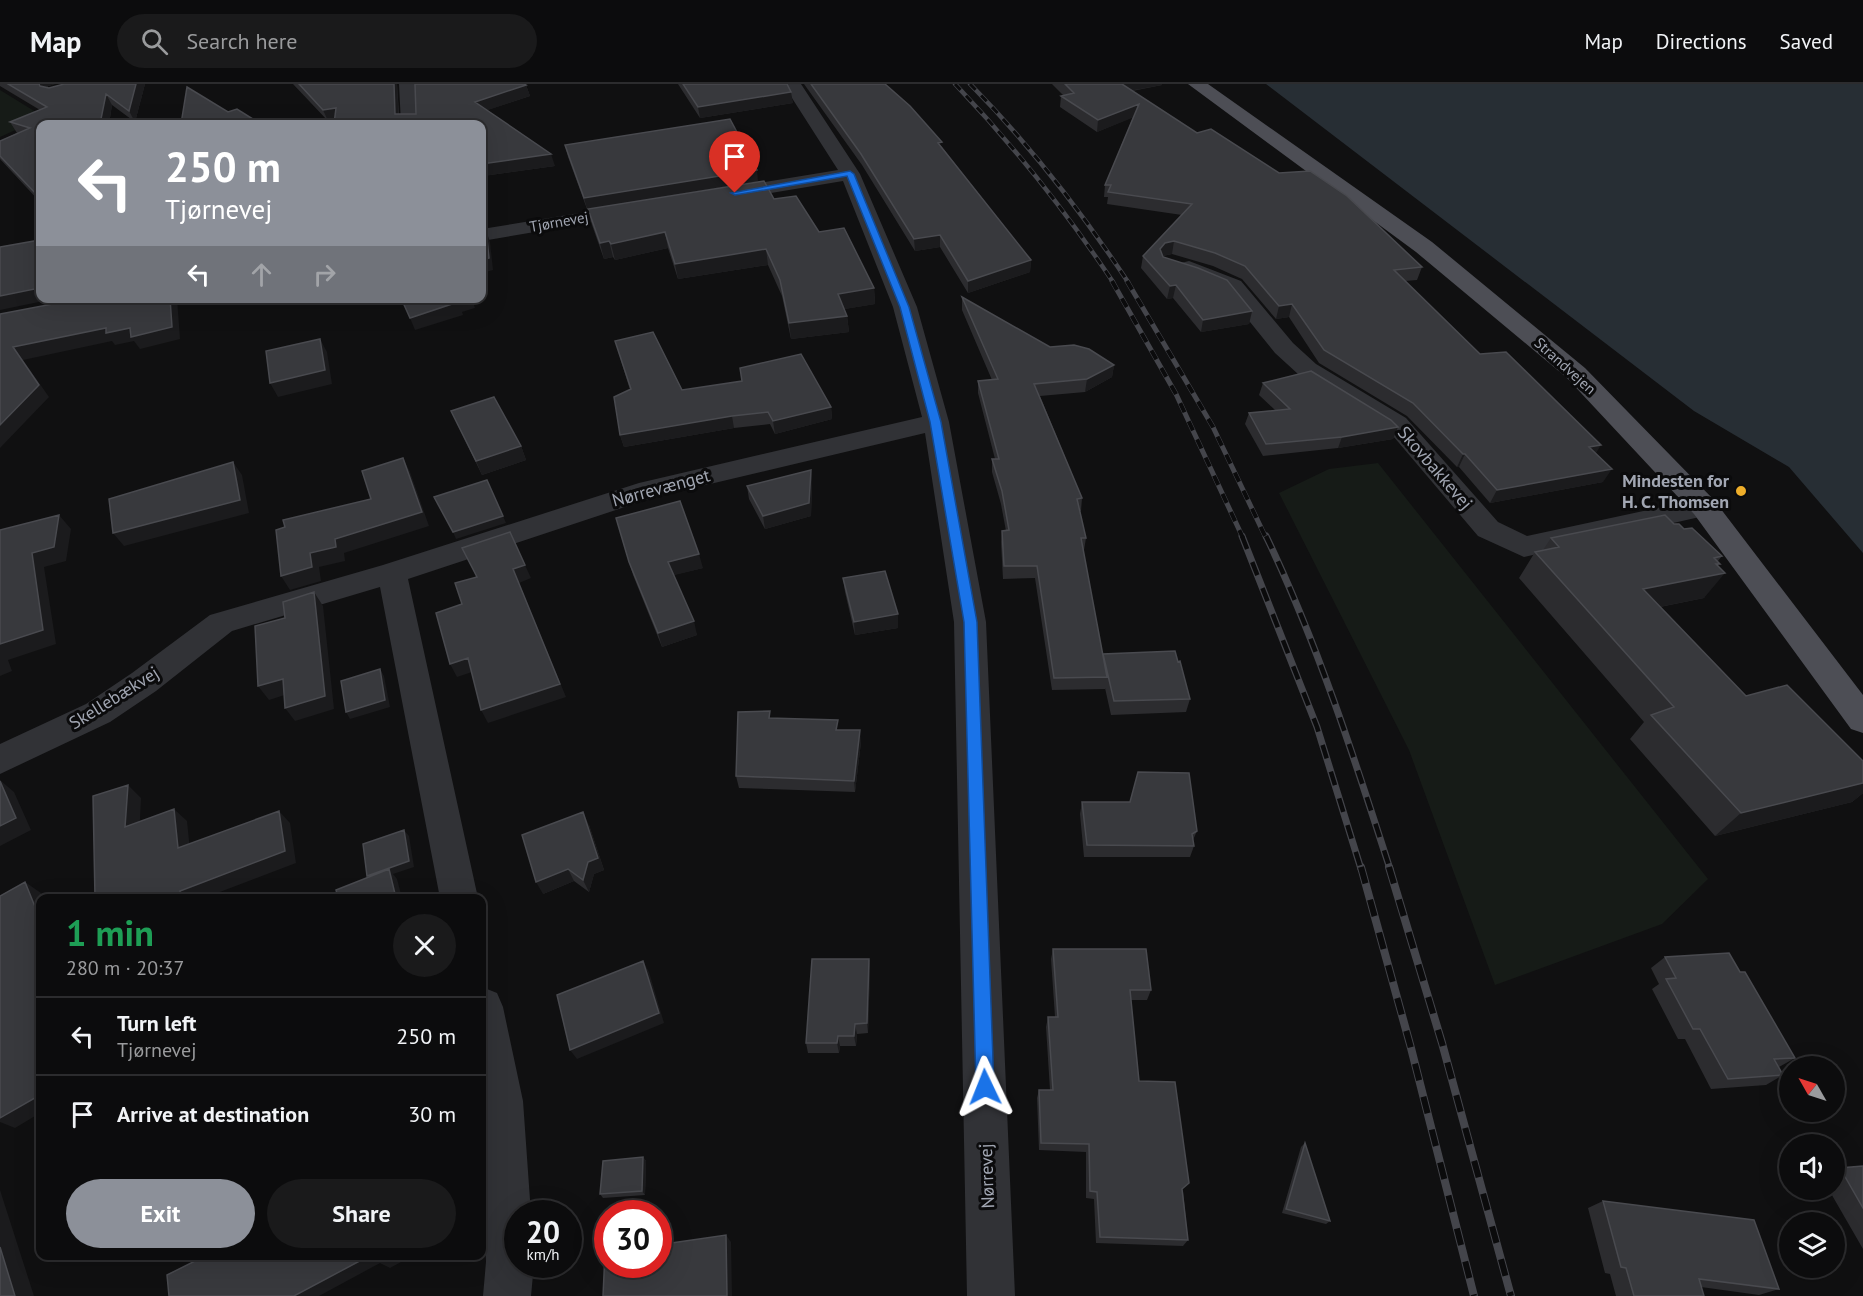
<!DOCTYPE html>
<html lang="en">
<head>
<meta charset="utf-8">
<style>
  :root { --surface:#0c0c0d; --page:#1a1a1b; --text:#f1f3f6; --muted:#9a9b9d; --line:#2c2c2e; --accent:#8c9099 }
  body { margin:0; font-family:"PT Sans",sans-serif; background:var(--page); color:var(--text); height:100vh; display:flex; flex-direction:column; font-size:22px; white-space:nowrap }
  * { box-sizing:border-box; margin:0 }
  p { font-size:20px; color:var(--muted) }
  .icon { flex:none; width:33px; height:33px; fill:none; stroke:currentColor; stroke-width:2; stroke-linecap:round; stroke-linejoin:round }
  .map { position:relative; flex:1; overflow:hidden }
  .side { position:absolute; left:36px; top:810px; width:450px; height:366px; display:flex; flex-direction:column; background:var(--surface); border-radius:12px; box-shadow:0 6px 24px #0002,0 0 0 2px var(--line) }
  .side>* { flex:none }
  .banner { position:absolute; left:36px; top:36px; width:450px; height:183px; border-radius:12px; box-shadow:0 6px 24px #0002,0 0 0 2px var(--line); background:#8c9099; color:#fff; overflow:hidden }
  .needle { width:39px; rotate:309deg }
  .controls { position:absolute; left:1779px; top:972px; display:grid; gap:12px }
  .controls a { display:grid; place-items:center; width:66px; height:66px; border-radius:50%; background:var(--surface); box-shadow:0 6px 24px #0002,0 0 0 2px var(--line); font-size:30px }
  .speed { position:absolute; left:504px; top:1116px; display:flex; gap:12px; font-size:30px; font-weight:700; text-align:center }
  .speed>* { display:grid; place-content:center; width:78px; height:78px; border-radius:50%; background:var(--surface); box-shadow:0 6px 24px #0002,0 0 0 2px var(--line); line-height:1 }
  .speed small { font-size:15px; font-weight:400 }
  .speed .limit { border:9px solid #d22; background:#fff; color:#111 }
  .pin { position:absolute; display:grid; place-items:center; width:51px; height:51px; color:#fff; margin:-62px -26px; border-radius:50% 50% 50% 0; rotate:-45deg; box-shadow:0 0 6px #0007 }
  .pin .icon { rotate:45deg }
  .me { position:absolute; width:66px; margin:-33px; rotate:358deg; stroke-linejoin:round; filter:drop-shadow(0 0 4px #0008) }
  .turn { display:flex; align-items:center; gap:21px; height:126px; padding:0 30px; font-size:27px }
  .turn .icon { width:78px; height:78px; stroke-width:2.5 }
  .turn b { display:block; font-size:42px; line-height:51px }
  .lanes { display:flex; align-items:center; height:57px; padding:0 30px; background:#0003; justify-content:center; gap:30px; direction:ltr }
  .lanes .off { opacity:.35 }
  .round { display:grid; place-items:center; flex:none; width:63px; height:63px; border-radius:32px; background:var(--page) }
  .headline { display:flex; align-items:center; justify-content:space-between; height:102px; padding:0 30px }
  h1 { font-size:36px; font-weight:700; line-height:45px; color:#1e9e55 }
  .cta { display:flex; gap:12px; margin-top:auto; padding:12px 30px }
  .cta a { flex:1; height:69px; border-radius:36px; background:var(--accent); color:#fff; font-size:24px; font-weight:700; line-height:69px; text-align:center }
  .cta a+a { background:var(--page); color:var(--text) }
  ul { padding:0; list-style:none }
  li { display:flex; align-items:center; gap:18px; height:78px; padding:0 30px; border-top:2px solid var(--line) }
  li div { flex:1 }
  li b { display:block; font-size:22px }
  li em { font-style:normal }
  header { display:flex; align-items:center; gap:36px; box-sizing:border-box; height:84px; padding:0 30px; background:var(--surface); border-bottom:2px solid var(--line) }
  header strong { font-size:28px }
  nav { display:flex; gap:33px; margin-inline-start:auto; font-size:21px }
  .search { width:420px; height:54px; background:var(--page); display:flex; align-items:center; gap:15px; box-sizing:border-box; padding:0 21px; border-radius:33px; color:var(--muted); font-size:22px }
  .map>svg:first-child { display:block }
  .green { fill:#161b17 }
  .water { fill:#272e34 }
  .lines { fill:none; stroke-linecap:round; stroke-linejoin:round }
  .minor { fill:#313236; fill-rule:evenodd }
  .major { fill:#4d4e55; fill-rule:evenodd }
  .rail-far3-casing { stroke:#44454b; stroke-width:4.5 }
  .rail-far2-casing { stroke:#44454b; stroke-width:5 }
  .rail-far1-casing { stroke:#44454b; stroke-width:7 }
  .rail-casing { stroke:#44454b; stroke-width:8 }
  .rail-far3 { stroke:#0b0b0c; stroke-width:3; stroke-dasharray:8; stroke-linecap:butt }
  .rail-far2 { stroke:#0b0b0c; stroke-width:4; stroke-dasharray:10; stroke-linecap:butt }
  .rail-far1 { stroke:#0b0b0c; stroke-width:4.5; stroke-dasharray:14; stroke-linecap:butt }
  .rail { stroke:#0b0b0c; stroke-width:6; stroke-dasharray:17; stroke-linecap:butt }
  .wall { fill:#2c2c2f }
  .shaded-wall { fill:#1b1b1d }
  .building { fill:#38393d; stroke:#494a4f; stroke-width:1.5 }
  .route { fill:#1a73e8; stroke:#114b97; stroke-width:1.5 }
  .poi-dot { fill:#eeae2a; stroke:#0b0b0c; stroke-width:2 }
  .labels { text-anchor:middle; stroke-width:6; stroke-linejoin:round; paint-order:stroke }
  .far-street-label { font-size:15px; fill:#a1a6b2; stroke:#0b0b0c }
  .street-label { font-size:18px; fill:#a1a6b2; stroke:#0b0b0c }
  .poi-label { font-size:18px; font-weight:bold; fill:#a1a6b2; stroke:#0b0b0c; text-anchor:end }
</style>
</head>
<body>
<header>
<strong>Map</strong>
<div class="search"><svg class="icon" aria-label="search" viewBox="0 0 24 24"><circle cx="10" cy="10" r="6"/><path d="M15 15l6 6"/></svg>Search here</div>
<nav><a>Map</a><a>Directions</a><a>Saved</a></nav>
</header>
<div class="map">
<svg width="1863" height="1212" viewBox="0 0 1863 1212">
  <rect width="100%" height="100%" fill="#101011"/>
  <path class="green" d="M0,6L44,33L0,53Z
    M1378,379L1708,795L1662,840L1495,901L1409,666L1279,409L1329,385Z"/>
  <path class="water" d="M1266,0H1863V469L1789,383L1694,327Z"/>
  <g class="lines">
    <path class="minor" d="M399,0H417L419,40H401Z
      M783,0H801L860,90L917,223L949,338L986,538L1015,1212H967L954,538L925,349L655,413L408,495L478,814H440L380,503L232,547L156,607L110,638L0,690V660L86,620L132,589L210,531L383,481L639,399L922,333L893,223L843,97L723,117L716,115L713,111L716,107L723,105L838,86Z
      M634,120L641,122L644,126L641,130L482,157V145Z
      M1189,177L1241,197L1293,259L1316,280L1406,334L1498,438L1527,452L1704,414L1714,416L1718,423L1714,430L1704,432L1524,473L1478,452L1388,346L1298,290L1275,269L1225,207L1181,189L1178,184L1181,179Z
      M482,903L497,909L503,923L523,1017L531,1130H518V1180H534L531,1212H483L486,1178L482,1071Z"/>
    <path class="major" d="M1188,0H1208L1432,158L1585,284L1714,416L1863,611V649L1851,645L1694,430L1567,294L1416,168Z"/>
    <defs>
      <path id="rail-far3" d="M955,0C1015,63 1065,126 1113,198
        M970,0C1030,61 1081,127 1128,198"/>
      <path id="rail-far2" d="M1112,197L1176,310L1243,454
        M1127,197L1213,343L1266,454"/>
      <path id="rail-far1" d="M1242,452L1317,643L1361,785
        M1266,452C1317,558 1354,673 1390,785"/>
      <path id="rail" d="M1361,783L1411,964L1474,1212
        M1389,783L1442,959L1511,1212"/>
    </defs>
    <use href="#rail-far3" class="rail-far3-casing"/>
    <use href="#rail-far2" class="rail-far2-casing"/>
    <use href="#rail-far1" class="rail-far1-casing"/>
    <use href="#rail" class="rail-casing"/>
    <use href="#rail-far3" class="rail-far3"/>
    <use href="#rail-far2" class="rail-far2"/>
    <use href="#rail-far1" class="rail-far1"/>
    <use href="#rail" class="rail"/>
  </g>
  <path class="wall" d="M0,0H55L48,2L47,4H49L145,0L135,38L112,21L109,40H40V118L0,75V57L17,49L10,38L40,26L0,2Z
    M293,0H397L399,30H416L526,1L530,12L487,26L555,82L483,92L488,142L482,143V40L334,36L328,37Z
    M678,0H787L793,19L700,34Z
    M804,0H885L942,63L1031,176L1030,188L968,209L940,163L915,167L862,81Z
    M1052,0H1162V1L1132,7L1197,49L1422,183L1417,196L1405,197L1480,270L1596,370L1603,398L1490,419L1459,383H1457L1407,332L1319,279L1289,233L1276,235L1242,195L1213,182L1172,170L1163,172L1252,227L1249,240L1201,248L1173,214L1167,215L1141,184L1143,172L1182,131L1107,120L1108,113H1104L1105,101L1133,33L1097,48L1060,23L1061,12L1063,11Z
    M565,61L758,97L587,125L568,73Z
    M774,115L819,148L874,204L875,220L844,225L847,232L849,248L791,255L782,212L768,181L678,195L668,164L615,176L613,173L604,175L592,141L588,125Z
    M962,213L1050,263L1114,281L1112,293L1085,308L1040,312L1082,414L1081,427H1080L1086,454L1084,466H1083L1103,571L1190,615L1186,628L1111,631L1105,604V605L1052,606L1035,494L1003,495L1001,459L1002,447H1006L1001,420L992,388V375H995L978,309V297L992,296L962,226Z
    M615,257L682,306L831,323L832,335L775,350L770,340L734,344L624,363L620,351L630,306Z
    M1263,299L1398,343L1393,355L1338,364L1263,372L1245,340L1249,329L1275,326L1259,311Z
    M451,327L521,362L526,376L482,391Z
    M811,386L812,399L811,432L765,445L749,415L747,402Z
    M616,434L703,484L673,491L697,551L662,563L633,491Z
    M1674,440L1684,445L1722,472L1718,477V482L1704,514L1660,523L1746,612L1863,677V709L1852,718L1715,752L1630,655L1644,638L1519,494L1535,468L1543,466L1551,454Z
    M843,494L898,544L855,551L845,508Z
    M771,634L839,646L861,658L855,708L739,704L736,692Z
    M1082,718L1197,747L1193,756L1194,762L1190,773H1084L1080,730Z
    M589,741L604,786L594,790L589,808L574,797L543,810Z
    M1053,865L1151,906L1147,916H1131L1139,997L1183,1107L1188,1156L1183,1162L1096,1159L1094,1115L1086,1114V1068L1039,1066L1037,1014L1039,1006H1050L1046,943L1048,933H1055L1051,875Z
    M1665,873L1740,888L1795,974L1779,983L1783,991L1766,1001L1711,1005L1685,955H1678L1652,905L1659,900L1651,884Z
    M869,875L870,886L868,949L857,950L856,962H840L839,969H808L806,959Z
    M1305,1059L1330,1137L1326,1140L1282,1129L1301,1063Z
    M643,1073L646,1077L645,1111L603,1114L600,1110Z
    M1863,1082V1165L1829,1106H1834V1086L1840,1084Z
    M1603,1117L1779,1205L1759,1211L1701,1203L1704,1212H1616L1610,1190L1605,1189L1588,1124Z"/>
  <path class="shaded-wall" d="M39,0H55L48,2L44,8Z
    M136,0H145L135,38L129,27Z
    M394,0H397L399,40L395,30Z
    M1119,0H1162V1L1118,9Z
    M526,1L530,12L479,29L475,18Z
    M791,8L793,19L700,34L698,23Z
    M106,10L112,21L109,40H100Z
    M1139,20L1137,32L1097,48L1098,36Z
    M336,24L340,35L328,37L323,26Z
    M551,70L555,82L483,92L488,142L482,143V80Z
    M757,86L758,97L587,125L584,114Z
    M486,146L490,158L493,186L482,189V176Z
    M665,148L668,164L615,176L611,160Z
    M940,151V163L915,167L914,155Z
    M609,157L613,173L604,175L600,159Z
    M1174,157L1172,170L1162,172L1160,165L1165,159Z
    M766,165L768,181L678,195L675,180Z
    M1031,176L1030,188L968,209V197Z
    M1176,201L1173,214L1167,215L1170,202Z
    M40,204V214H58L0,226V212Z
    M874,204L875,220L839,226L838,210Z
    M170,214H177L180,255L140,265L134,257L115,261L112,257L23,276L49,313L0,364V341L13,263Z
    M459,214H472L475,224L462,228L463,231L415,246L410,234Z
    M1292,220L1289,233L1276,235L1279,222Z
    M1252,227L1249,240L1201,248L1203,236Z
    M847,232L849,248L791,255L789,239Z
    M320,255L327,268L332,300L278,313L270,299Z
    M1114,281L1112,293L1085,308L1087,295Z
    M831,323L832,335L775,350L773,337Z
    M732,332L734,344L624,363L620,351Z
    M1398,343L1393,355L1338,364L1342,353Z
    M1601,361L1593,374L1589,363Z
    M521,362L526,376L482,391L476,377Z
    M1463,370H1465L1459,383H1457Z
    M403,374L410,388L429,442L344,469L345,477L319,483L321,497L290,506L281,492L310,469L335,455L422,428Z
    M233,378L242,391L249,429L124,462L113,449Z
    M1612,385L1603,398L1490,419L1497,406Z
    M811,386L812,399L811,432L765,445L763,432Z
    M59,431L71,445L66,477L44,483L56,560L8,576L12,587L0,592V560L32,469Z
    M503,432L506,439L456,455L453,448Z
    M699,470L703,484L671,492L668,478Z
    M1716,480H1720L1710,492L1725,489L1704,514L1624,530L1643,505Z
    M525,481L531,494L519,499L566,613L488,639L481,626L513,485Z
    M314,508L323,522L334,625L295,637L285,624Z
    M898,530V544L855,551L854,538Z
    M694,537L697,551L662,563L658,549Z
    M468,574L475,587L457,593L450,580Z
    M380,585L384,592L390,623L350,635L346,628Z
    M283,595L294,608L269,616L258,602Z
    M860,646L861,658L855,708L854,697Z
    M0,696L14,708L31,746L0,762Z
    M1863,699V709L1852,718L1715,752L1741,729Z
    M128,701L141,714L139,755L125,743Z
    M174,725L187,737L191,776L178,764Z
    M279,727L290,739L296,779L204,814H181L180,807Z
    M583,728L589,741L604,786L594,790L589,808L583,796L588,778Z
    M404,746L409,752L414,783L393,790L397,795L402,814H396L372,798L367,792Z
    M568,785L574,797L543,810L536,798Z
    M25,798L41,809L43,814H40V835Z
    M869,875L870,886L868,949L867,939Z
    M643,877L649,888L664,939L577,975L570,966Z
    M855,940L857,950L856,962L854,952Z
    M838,952L840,962L839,969L837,959Z
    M40,1011V1029L15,1044L0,1038V1034Z
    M643,1073L646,1077L645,1111L642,1107Z
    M0,1106L34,1212H15L0,1163Z
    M726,1151L731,1158L732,1212H727Z
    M369,1172H412L390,1184L380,1179L319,1212H294Z"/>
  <path class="building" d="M8,0H39L40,2L49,4L64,0H136L129,27L106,10L100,40H40V114L0,72V57L30,44L10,38L47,23Z
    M299,0H394L395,30H416L415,0H524L526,1L475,18L551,70L482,80V40H334L336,24L323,26Z
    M683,0H787L791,8L698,23Z
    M811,0H885L910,22L942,58L938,59L1031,176L968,197L940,151L914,155L861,70Z
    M1065,0H1122L1197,49L1211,45L1279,89L1310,87L1347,112L1422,183L1394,186L1480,270L1506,268L1601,361L1589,363L1612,385L1497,406L1465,370H1463L1413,319L1324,266L1292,220L1279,222L1245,182L1215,169L1174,157L1165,159L1160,165L1163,173L1198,184L1227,196L1252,227L1203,236L1176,201L1170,202L1143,172L1192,120L1108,108L1111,101H1105L1139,20L1098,36L1061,12L1074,9Z
    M187,3L228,28L237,25L256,37L255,40H181Z
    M730,35L757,86L584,114L565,61Z
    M764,97L774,115L796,112L819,148L844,144L874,204L838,210L847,232L789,239L780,196L766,165L675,180L665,148L611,160L609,157L600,159L588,125Z
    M482,106L484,130H482Z
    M482,146H486L489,174L482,176Z
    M40,156V204L0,212V163Z
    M962,213L1050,263L1074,261L1089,265L1114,281L1087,295L1034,300L1082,414L1077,415L1086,454H1081L1107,593L1054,594L1037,482H1004L1002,447L1009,446L1002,407L992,375H999L978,297L998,295Z
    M84,214H170L172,243L131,253L130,244L106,249V244L13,263L39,301L0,341V230Z
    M401,214H459L456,215L458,218L410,234Z
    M653,248L682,306L742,297L740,284L801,270L831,323L773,337L768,328L732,332L620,351L614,313L631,305L615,257Z
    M320,255L325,286L270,299L266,267Z
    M1311,287L1391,336L1398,343L1342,353L1266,360L1249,329L1290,325L1263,299Z
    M494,313L521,362L476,377L451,327Z
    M403,374L422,428L335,455L336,463L310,469L312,483L281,492L276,446L285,443L283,436L371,415L362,387Z
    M233,378L240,416L113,449L109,415Z
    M811,386L809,419L763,432L747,402Z
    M487,396L503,432L453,448L434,413Z
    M680,417L699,470L668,478L694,537L658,549L629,478L616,434Z
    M59,431L54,463L32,469L43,546L0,560V446Z
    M1665,431L1674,440H1679L1684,445L1692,444L1722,472L1714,474L1720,480H1716L1725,489L1643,505L1746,612L1787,601L1863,677V699L1741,729L1651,631L1674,623L1535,468L1559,463L1551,454Z
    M510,448L525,481L513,485L560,600L481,626L468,574L450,580L436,529L462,520L455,499L477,493L462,464Z
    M885,487L898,530L854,538L843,494Z
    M314,508L325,612L285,624L283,595L258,602L255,542L285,534L283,518Z
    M1175,567L1178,578L1180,577L1190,615L1114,617L1103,570Z
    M380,585L385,616L346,628L341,597Z
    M770,627L769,634L838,636L836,646H860L854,697L736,692L738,628Z
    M1138,688L1189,689L1197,747L1192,750L1194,762L1087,761L1082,718H1130Z
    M0,697L16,734L0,742Z
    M128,701L125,743L174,725L178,764L279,727L285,767L180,807L181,814H95L93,712Z
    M583,728L598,774L588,778L583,796L568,785L536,798L522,751Z
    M404,746L409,777L367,792L363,760Z
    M389,785L396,814H338L336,806Z
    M25,798L40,835V1011L0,1034V812Z
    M1053,865H1146L1151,906H1130L1139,997L1175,998L1189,1099L1182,1105L1188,1156L1100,1153L1097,1108L1090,1107L1089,1060L1041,1059L1039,1006H1053L1048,933H1058Z
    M1729,869L1740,888H1745L1795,974L1774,975L1783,991L1728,995L1700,945H1693L1666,895L1676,894L1665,873Z
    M812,875H869L867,939L855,940L854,952H838L837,959H806Z
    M643,877L659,929L570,966L557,911Z
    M1305,1059L1330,1137L1286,1125Z
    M643,1073L642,1107L600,1110L603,1077Z
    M1863,1082V1124L1840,1084Z
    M1603,1117L1754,1136L1779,1205L1699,1195L1704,1212H1634L1626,1184L1621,1183Z
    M726,1151L727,1212H603L605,1169L608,1168V1180H658V1161Z
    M0,1163L15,1212H0Z
    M205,1172H369L294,1212H169L167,1191Z
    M377,1172H389L378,1177Z"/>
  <path class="route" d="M850,87L854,90L909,223L941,338L977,538L994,1003L991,1009L985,1012L978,1009L976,1003L964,538L930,338L900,223L847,92L735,111L731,109Z"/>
  <circle class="poi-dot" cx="1741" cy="407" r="6"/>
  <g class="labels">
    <g class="far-street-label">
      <text transform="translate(559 138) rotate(-10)" y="5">Tjørnevej</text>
      <text transform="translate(1565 282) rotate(42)" y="5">Strandvejen</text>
    </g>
    <g class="street-label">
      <text transform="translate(1435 384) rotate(49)" y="6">Skovbakkevej</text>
      <text transform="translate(661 404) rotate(-15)" y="6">Nørrevænget</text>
      <text transform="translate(114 614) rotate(-32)" y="6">Skellebækvej</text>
      <text transform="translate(987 1092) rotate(-92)" y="6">Nørrevej</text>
    </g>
    <g class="poi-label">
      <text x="1729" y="403">Mindesten for<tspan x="1729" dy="21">H. C. Thomsen</tspan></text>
    </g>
  </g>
</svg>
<div class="controls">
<a><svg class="needle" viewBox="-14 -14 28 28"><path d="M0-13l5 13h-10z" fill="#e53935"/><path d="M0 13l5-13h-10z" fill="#9a9b9d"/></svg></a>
<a><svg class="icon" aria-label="sound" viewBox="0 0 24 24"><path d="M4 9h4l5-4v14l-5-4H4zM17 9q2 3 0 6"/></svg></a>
<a><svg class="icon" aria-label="layers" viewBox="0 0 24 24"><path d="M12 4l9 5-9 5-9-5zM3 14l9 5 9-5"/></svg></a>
</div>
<div class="speed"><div>20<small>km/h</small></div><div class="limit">30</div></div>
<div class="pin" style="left:735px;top:109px;background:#d93025"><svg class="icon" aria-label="arrive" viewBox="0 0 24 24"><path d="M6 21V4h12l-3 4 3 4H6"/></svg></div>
<svg class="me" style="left:985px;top:1003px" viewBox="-20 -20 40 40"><path d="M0-17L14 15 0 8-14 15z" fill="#1a73e8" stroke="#fff" stroke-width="4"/></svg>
<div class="banner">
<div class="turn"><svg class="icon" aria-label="left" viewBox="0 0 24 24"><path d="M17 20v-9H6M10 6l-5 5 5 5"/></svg><div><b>250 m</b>Tjørnevej</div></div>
<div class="lanes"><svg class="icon" aria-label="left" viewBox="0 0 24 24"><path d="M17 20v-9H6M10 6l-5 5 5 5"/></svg><svg class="icon off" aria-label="ahead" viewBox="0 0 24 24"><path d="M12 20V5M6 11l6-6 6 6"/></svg><svg class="icon off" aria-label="right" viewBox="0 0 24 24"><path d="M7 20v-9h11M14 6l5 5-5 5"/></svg></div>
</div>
<section class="side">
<div class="headline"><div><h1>1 min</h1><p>280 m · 20:37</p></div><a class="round"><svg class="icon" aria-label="close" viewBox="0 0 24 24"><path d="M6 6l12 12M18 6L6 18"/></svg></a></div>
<ul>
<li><svg class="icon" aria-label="left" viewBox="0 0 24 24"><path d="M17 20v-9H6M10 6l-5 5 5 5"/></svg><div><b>Turn left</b><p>Tjørnevej</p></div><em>250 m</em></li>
<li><svg class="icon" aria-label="arrive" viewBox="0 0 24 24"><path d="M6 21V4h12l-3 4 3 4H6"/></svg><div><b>Arrive at destination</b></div><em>30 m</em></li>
</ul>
<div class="cta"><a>Exit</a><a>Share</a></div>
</section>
</div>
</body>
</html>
